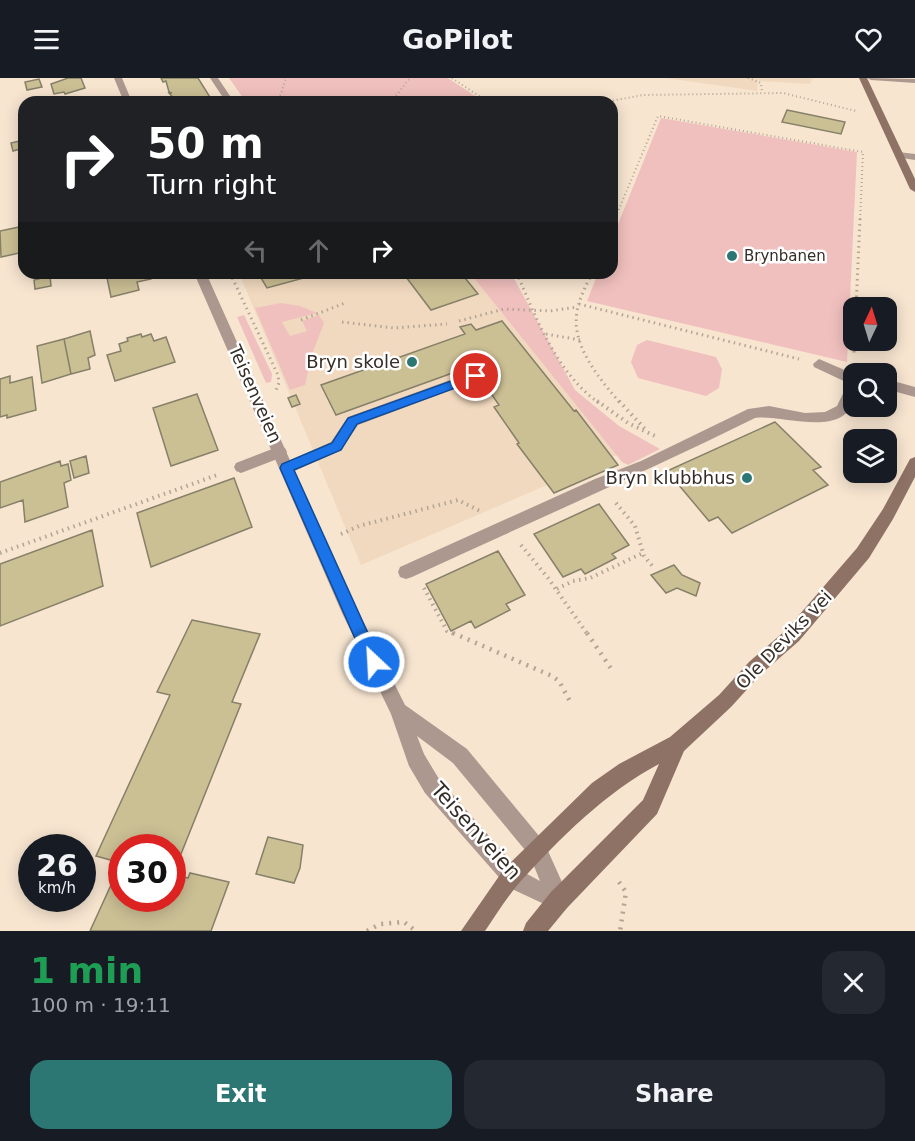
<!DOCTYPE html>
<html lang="en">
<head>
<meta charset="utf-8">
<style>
  :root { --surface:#171b24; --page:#242831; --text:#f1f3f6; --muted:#9ea1a6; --accent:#2c7674 }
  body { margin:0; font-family:"DejaVu Sans",sans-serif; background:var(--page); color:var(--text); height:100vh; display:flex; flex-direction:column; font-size:22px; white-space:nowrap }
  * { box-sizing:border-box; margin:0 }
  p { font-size:20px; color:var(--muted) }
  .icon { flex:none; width:33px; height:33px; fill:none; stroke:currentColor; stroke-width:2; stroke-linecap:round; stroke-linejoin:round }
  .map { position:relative; height:853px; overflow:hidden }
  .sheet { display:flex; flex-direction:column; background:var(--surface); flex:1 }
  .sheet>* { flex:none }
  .banner { position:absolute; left:18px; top:18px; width:600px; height:183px; border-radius:18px; box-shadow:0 3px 15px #0003; background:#202124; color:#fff; overflow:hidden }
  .needle { width:39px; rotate:4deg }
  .fabs { position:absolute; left:843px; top:219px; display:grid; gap:12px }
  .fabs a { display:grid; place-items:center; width:54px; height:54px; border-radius:12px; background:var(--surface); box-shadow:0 3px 15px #0003; font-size:30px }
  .speed { position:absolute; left:18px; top:756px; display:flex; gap:12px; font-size:30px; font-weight:700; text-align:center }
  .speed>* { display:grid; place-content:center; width:78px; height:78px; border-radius:50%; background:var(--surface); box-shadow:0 3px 15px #0003; line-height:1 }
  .speed small { font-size:15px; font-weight:400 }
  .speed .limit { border:9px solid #d22; background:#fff; color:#111 }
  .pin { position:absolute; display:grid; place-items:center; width:51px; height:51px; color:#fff; margin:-26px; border:3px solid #fff; border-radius:50%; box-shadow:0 2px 6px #0007 }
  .me { position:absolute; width:66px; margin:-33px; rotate:335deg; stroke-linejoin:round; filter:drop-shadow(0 0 4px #0008) }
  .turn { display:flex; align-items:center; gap:21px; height:126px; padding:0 30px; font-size:27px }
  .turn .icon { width:78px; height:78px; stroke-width:2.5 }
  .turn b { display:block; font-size:42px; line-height:51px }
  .lanes { display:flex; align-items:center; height:57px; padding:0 30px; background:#0003; justify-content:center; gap:30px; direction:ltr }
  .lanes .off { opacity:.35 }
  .round { display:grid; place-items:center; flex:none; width:63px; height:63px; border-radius:18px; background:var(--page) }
  .overview { display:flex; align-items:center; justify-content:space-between; height:102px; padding:0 30px }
  h1 { font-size:36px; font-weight:600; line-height:45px; color:#1e9e55 }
  .cta { display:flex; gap:12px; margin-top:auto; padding:12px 30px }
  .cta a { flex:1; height:69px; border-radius:18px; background:var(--accent); color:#fff; font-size:24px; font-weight:600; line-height:69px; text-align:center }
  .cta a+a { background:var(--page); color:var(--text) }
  header { display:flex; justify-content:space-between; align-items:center; height:78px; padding:0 30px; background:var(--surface); font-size:27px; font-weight:600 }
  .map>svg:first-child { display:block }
  .built { fill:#f1d9bf }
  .green { fill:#f0c0be }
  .building { fill:#cbbf94; stroke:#868069; stroke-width:1.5; fill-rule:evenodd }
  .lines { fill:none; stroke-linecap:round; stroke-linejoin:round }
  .path-far3 { stroke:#b3a595; stroke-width:2; stroke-dasharray:1 3; stroke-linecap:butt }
  .path-far2 { stroke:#b3a595; stroke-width:3; stroke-dasharray:1.5 4; stroke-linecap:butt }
  .path-far1 { stroke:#b3a595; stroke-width:4; stroke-dasharray:1.5 4.5; stroke-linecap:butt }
  .path { stroke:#b3a595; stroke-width:4.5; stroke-dasharray:2 6; stroke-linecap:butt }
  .lane { fill:#ac988f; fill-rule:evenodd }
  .street { fill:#ac988f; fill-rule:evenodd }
  .secondary { fill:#8e7265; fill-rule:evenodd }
  .route { fill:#1a73e8; stroke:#114b97; stroke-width:1.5 }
  .poi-dot { fill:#2c7674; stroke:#fff; stroke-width:2 }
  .labels { text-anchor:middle; stroke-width:5; stroke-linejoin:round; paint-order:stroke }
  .far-poi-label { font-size:15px; fill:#342d26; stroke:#fff; text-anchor:start }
  .poi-label { font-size:18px; fill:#342d26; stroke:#fff; text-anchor:end }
  .street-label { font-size:18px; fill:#342d26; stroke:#fff }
  .near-street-label { font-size:21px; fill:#342d26; stroke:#fff }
</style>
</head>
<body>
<header><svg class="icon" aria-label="menu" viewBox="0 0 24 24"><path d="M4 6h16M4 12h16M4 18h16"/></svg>GoPilot<svg class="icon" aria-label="heart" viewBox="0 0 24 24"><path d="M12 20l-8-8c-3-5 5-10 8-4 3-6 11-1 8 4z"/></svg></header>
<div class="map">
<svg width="915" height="853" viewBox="0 0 915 853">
  <rect width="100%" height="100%" fill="#f7e5d0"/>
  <path class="built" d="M666,0H813L810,6L758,3L757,13Z
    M239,195H470L624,374L361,487Z"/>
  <path class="green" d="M229,0H448L484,24H246Z
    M661,40L857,74L847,284L587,223L598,195H612V161Z
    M470,195H511L575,312L619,348L660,371L628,387L622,384Z
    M281,225L300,228L317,235L282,244L290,258L307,253L302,243L319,237L324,245L311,279L305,307L290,312L255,230Z
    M244,237L272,296L271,304L266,305L237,239Z
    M647,262L716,279L722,291L719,310L706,318L638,300L631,284L637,267Z"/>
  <path class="building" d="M68,0H81L85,10L65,16L64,14L54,16L51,6Z
    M161,0H198L213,24H177L169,15H172L169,14L166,3L163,4Z
    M39,1L42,9L27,12L25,4Z
    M787,32L845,44L841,56L782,44Z
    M24,62V70L13,73L11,65Z
    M24,148V174L1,179L0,153Z
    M106,195H150L151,201L137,204L139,212L111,219Z
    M258,195H322L267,210Z
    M403,195H461L478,216L431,232Z
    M50,198L51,208L35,211L34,202Z
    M502,243L574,333L576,332L618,387L554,415L517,366L519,365L494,329L499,327L472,288L336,337L321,307L465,256L460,249L471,246L476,252Z
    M90,253L95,277L88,280L90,291L71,296L64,261Z
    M141,256L142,259L151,256L154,263L166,259L175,284L115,303L107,277L121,273L119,266L128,263L127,260Z
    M64,261L71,296L42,305L37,268Z
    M10,298V305L32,299L36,332L7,340V337L0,339V301Z
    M197,316L218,372L171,388L153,330Z
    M296,317L300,326L292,329L288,320Z
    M775,344L821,389L813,392L828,407L732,455L718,439L709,443L667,393Z
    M86,378L89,395L74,400L70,383Z
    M60,383L61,388L68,386L71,402L64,405L68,429L25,444L23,422L0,430V404Z
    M234,400L252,449L151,489L137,435Z
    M599,426L629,467L612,476L616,480L585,496L581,491L563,499L534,456Z
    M92,452L103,508L0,548V486Z
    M498,473L525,517L506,526L510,532L475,550L471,543L451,553L426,506Z
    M674,487L682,497L700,505L696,518L677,510L666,515L651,497Z
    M192,542L260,556L232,624L241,626L173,796L188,800L190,795L229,804L211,853H90L121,785L96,778L170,617L157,614ZM122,770H172V820H122Z
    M268,759L303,767L300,790L294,805L256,796Z"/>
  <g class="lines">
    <path class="path-far3" d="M452,0L488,24
      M748,0L761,5L762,15
      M275,24L281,16L286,0
      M391,24L410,0
      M605,24L643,17L783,15L856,33
      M614,143L658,38L863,74L860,143"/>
    <path class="path-far2" d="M612,147L614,141
      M230,195L278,297L279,305L276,312
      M517,195C536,241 557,295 599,325
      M592,195C586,208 579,220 577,234C571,268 600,301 620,325
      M579,226L799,281
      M856,230L860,141
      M301,242L345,225
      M459,243L504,231L550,233L578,229
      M342,244L394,250L447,246
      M546,256L580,262
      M854,262V278"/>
    <path class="path-far1" d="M597,323L628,345L655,358
      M619,323L645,351
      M616,425L635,448L644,478L654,490
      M341,456L359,448L458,422L482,434
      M521,467L548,500L588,557
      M0,475L220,396
      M424,510L447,553L456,557
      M557,511L573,503L590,500L643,475"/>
    <path class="path" d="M453,555L552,598L559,603L572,627
      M587,555L612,592
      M619,804L626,814L620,853
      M367,853L380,846L404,844L416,853"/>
    <path class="lane" d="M210,0H218L234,24H226Z
      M867,0L915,1V5L871,2Z
      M898,74L915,76V82L895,79V75Z
      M819,281L854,296C854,304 855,313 854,320C845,362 782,336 755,340C642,396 526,446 412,499L406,501L400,499L398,494L400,489L595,401L641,383L748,331L769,328L805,335L825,334L837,328L848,305L814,289L813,286Z
      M475,293L481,298L480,301L358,347L341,372L287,396L282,394L280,390L282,386L331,364L348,339Z
      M886,301L915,309V319L886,311Z
      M280,368L285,370L287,374L285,378L241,395L236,393L234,389L236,385Z"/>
    <path class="street" d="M114,0H122L132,24H124Z
      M194,195H206L354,525L405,627L467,671L544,764L570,822L567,830L559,833L512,811L504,805L425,715L409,688L391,636L342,535ZM417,658L453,685L530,778L540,803L518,791L439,701L424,676Z"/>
    <path class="secondary" d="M859,0H867L915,101V114L910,111Z
      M915,379V399L893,441L869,480L799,563L761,596L731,629L684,673L657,736L567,830L548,853H523L526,845L551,814L643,722L659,686C606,714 560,760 520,804C507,819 496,837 485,853H461L504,791L592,705L619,686L670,659L719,617L749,584L787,551L857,470L883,431L910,381Z"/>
  </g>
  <path class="route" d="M476,294L481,298L480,301L357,346L341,372L294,392L381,584L379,590L374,592L368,590L280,390L282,386L332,365L348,340Z"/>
  <g class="poi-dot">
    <circle cx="732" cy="178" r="6"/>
    <circle cx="412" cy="284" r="6"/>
    <circle cx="747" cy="400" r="6"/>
  </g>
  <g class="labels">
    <g class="far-poi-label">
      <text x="744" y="183">Brynbanen</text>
    </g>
    <g class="poi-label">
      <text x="400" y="290">Bryn skole</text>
      <text x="735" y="406">Bryn klubbhus</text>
    </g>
    <g class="street-label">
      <text transform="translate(255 316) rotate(66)" y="6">Teisenveien</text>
      <text transform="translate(784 562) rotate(-46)" y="6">Ole Deviks vei</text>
    </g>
    <g class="near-street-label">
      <text transform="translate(476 753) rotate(48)" y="7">Teisenveien</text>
    </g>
  </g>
</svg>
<div class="fabs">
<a><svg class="needle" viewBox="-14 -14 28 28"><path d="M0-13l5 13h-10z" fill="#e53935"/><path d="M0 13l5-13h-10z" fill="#9ea1a6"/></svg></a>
<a><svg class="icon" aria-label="search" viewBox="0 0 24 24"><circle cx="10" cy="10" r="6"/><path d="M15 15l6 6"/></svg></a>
<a><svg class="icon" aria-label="layers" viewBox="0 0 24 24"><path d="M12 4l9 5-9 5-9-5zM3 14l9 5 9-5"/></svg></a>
</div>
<div class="speed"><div>26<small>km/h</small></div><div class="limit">30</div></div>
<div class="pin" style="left:476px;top:298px;background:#d93025"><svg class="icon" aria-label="arrive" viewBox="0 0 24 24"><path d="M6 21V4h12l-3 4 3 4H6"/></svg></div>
<svg class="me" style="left:374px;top:584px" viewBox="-20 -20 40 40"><circle r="17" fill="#1a73e8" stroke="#fff" stroke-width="3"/><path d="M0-11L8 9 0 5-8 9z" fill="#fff"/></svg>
<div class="banner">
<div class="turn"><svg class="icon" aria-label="right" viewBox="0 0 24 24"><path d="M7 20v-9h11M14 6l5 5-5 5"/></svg><div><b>50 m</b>Turn right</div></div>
<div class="lanes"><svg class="icon off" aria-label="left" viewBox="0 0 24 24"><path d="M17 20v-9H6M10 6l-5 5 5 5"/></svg><svg class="icon off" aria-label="ahead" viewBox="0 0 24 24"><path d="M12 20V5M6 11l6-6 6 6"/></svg><svg class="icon" aria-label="right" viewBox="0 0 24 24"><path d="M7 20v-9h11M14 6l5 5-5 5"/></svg></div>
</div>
</div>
<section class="sheet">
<div class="overview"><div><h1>1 min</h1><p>100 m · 19:11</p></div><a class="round"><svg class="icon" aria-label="close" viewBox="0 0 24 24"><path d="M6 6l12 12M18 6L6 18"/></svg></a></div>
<div class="cta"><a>Exit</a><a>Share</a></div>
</section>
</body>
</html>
